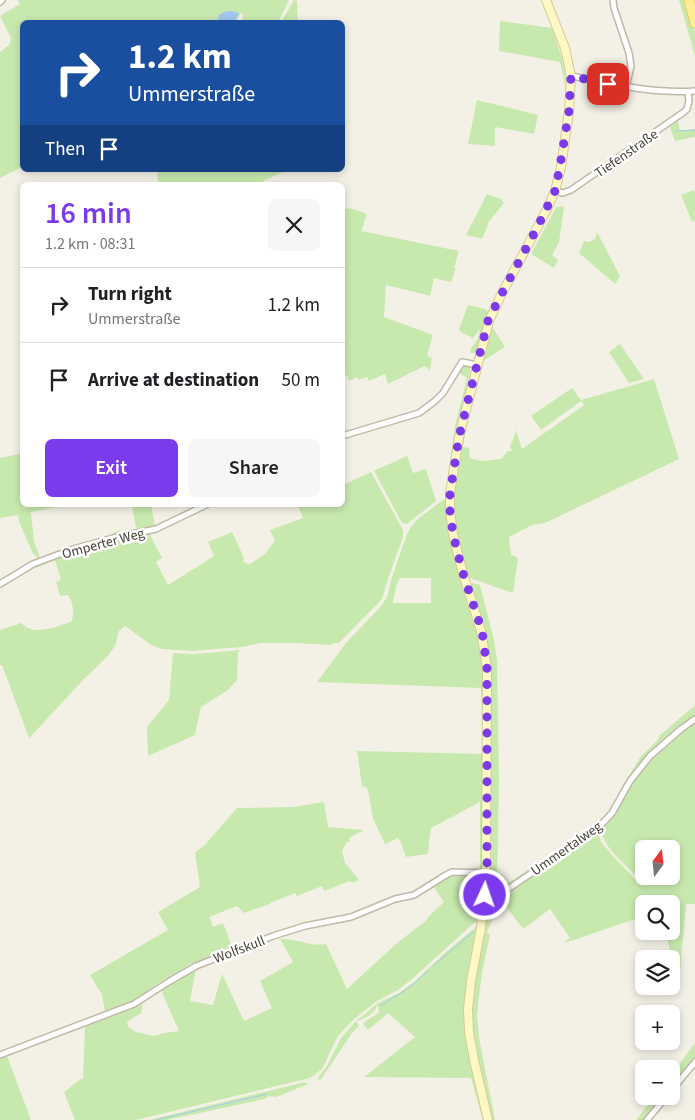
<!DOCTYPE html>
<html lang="en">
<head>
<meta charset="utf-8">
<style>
  :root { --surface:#fff; --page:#f6f6f6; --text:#202124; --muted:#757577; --line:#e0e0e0; --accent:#7c3aed }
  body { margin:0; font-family:"Source Sans 3",sans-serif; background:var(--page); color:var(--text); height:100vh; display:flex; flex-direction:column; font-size:19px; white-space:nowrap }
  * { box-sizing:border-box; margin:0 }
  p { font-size:16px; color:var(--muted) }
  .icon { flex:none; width:28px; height:28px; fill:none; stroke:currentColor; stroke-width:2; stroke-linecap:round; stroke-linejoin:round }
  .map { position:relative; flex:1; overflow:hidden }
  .details { position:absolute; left:20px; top:182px; width:325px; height:325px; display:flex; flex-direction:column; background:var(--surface); border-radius:8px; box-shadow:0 2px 8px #0003 }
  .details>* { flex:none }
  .hud { position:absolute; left:20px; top:20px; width:325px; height:152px; border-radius:8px; box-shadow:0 2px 8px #0003; background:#1a4fa0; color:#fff; overflow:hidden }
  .needle { width:32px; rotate:15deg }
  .buttons { position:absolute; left:635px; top:840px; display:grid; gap:10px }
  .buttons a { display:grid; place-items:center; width:45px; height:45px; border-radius:8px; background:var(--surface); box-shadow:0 2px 8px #0003; font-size:25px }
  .pin { position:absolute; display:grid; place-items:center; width:42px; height:42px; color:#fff; margin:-21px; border-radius:10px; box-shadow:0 2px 8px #0006 }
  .me { position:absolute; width:55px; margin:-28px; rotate:3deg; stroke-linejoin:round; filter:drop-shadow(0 0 4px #0008) }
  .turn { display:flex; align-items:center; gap:18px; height:105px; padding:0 25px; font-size:22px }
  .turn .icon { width:65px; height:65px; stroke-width:2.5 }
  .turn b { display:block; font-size:35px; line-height:42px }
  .then { display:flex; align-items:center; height:48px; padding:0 25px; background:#0003; gap:10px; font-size:19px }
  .round { display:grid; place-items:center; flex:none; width:52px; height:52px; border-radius:8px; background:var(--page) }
  .headline { display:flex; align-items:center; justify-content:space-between; height:85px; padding:0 25px }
  h1 { font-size:30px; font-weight:600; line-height:38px; color:var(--accent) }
  .primary-button { display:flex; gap:10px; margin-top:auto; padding:10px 25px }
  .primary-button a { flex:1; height:58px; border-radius:8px; background:var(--accent); color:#fff; font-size:20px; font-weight:600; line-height:58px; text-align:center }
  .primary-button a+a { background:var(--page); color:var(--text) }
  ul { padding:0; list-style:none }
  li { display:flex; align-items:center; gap:15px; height:75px; padding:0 25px; border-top:1px solid var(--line) }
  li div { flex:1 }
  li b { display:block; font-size:19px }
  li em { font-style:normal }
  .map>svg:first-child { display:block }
  .green { fill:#c8e9ae; fill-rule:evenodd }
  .water { fill:#a1c8f1 }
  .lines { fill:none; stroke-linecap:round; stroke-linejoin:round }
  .stream { stroke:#a1c8f1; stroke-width:1 }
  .minor-casing { stroke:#bfbaa8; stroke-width:8 }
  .secondary-casing { stroke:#d4ca95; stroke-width:10 }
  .primary-casing { stroke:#e6cc62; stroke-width:11 }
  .minor { stroke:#fff; stroke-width:5 }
  .secondary { stroke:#fff7c4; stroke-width:8 }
  .primary { stroke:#ffec93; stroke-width:9 }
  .route { stroke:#7c3aed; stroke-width:9; stroke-dasharray:0 16.2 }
  .labels { text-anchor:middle; stroke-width:5; stroke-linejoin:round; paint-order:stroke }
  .street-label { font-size:14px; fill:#464135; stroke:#fff }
</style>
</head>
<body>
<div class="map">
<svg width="695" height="1120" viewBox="0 0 695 1120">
  <rect width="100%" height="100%" fill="#f3f1e6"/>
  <path class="green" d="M18,0H289L278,22H242L243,14L241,13L236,22H235L238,16L217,21V22H22V167L0,178V52L9,45L11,38L0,16L20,4Z
    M294,0L297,1L298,22H281Z
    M679,0H686L695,33V56Z
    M500,21L552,28C559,49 568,71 565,94V84L560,62L499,51Z
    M477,100L538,115L534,134L495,127V146L468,144Z
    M678,121L680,131L695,129V137L675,141L670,127Z
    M158,170H288L263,181L264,185H160L157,177Z
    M694,190L695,193V221L692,222L681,195Z
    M487,194L501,199L504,203L487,224L488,225L482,239L466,235Z
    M563,206L564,208L559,242L552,255L558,260L554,268L531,254L556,207Z
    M350,208L367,214L361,231L459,251L454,268H456L451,282L434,278L430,296L386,285L384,317L433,335L427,356L432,358L430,370L425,366L388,384L385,374L369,381L367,377L359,380L357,377L349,381L347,375L343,378L342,210Z
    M596,230L620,276L615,284L579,253L584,241L589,242L595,239L597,233Z
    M468,305L485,309L489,312L484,323L476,352L473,353H471L470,350L478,338L480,329L473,338L461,332L459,329Z
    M493,328L505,347L483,361L491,331Z
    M620,344L644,379L629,383L609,352Z
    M463,366C468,365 471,367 470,372L458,427L448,488L446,491L455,426L467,378L459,373Z
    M654,379L679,459L545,523L532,525L509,537L511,555L515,556L518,559L513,593L467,577C459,549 451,520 453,490C454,470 460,449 464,429H466L463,447L469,448L470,458L481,461L501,459L508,451H512L510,446L516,432L514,424L522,449L584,405L581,401L541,430L531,416L572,388L581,400Z
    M22,453V505H57V507L31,512L34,541L40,558L38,559L32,552L19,521L18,515L0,518V458Z
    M407,456L413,473L426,469L436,501L407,524L402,523L374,471Z
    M371,472L403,530V537L389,576L382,599L339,643H335L330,645L295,643H260L242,647L192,651L162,649L151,645L125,626L119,631L115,646L107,657L83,680L33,734L29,738L2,665H0V630L21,623C24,625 27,628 31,629C40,633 62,625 71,622C75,614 73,602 68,595L60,596L56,582L61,580L55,560L36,568V566L73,551L113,540L149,533L162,558L156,562L168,585L214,556L208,542L232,532L244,558L243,561L245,563L250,564L265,554L275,541L270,530L303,518L298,506L342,505L343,485Z
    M447,498L482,648H480L479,651L483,658L485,681V758L483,759V764L485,765L483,868L480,869V802L431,828L429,842L428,854L406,857L401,843L398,838L385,844L373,819L368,790L366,787L362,786L357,751L483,754L481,688L317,682L346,643L382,605L387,597L392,577L407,534L412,525L419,518L443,500ZM400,578H431V603H393L396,586Z
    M132,505H151L155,526L125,534L111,535L117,531L136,529Z
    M472,583L480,585L494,640L497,660L499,783L497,883L498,886H502L516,878L559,849L556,852L501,890L492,892L490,888V687L470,587Z
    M242,650L238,652L237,680L228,690L201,707L195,735L148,756L147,727L169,700L173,653L192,654Z
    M695,705V717L651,753L630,776V774L641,756L659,739V736Z
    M695,721V904H686L678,994L666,931H671V904H644V916L565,943L566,940L570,938L550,909L523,929L504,904L518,883L598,831L601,842L613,856L636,880L638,879C625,862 607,853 601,831L638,773L652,758ZM644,849H671V876H644Z
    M324,802L328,827L364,830L349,838L350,841L347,842L342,851L345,863L359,880L352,883L350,881L324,891L322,886L297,896L295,893L270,903V904L244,913L237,906L209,917L213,927L223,923L233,949L196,964L194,962L157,984L134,1001L105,1012L102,995L90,975L168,930L158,912L200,887L195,852L204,846L237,808L293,807Z
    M480,874L483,877L480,915L476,921L412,979L398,990L377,1001L354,1019L338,1036L322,1069L310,1078L136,1120H75L64,1092L77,1082L80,1079H83L85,1027L136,1007L143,1003L141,1013L128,1021L127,1023L128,1027L136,1032L154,1036L164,1033L179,1031L161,990L196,969L190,1001L213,1005L222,974L244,1021L272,1008L260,981L293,962L280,939C296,938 311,947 326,944L347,989L397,943L428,919L427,918L444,902L433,886L450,875Z
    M503,893L502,899L494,915L487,932L490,935L482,972L477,1014L479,1038L495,1120H490L481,1078L471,1026V1004L485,920L490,905L493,901Z
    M477,926L478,932L466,987L464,1011V1028L485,1120H483L471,1078L364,1077L415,1037L388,1013L368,1030L363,1024L367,1020L379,1013L378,1004C374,1014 366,1019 356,1021L359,1026L352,1033L322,1078L318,1081L319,1076L327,1066L341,1038L355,1022L378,1003L399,993L414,982L447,951Z
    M695,1043V1058L671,1086V1075Z
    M7,1056L31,1120H0V1059Z
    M305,1082L308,1084L276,1097L269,1096L265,1099L167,1120H149Z
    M655,1096H663L643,1120H636Z"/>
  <path class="water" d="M232,11L239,13L235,22H217L219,15L224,12Z"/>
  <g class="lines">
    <path class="stream" d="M676,131L695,130
      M433,966L473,932
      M380,1006C397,996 413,986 428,971
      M156,1120L267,1094"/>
    <defs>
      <path id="minor" d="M613,0L614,8L629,53L631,66L626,87
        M0,2L2,0
        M571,76C612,84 653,94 695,91
        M555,191L563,193L571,190L684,112L687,109L689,101L688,92
        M342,436L419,413L435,401L443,393L462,362L477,365
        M0,584L33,564L73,549L113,538L156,529L206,505
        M485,895L491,896L508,889L598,828L612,813L630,781L650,756L681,729L695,719
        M0,1055L134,1004L170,981L196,966L273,936L305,926L351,917L395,899L414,895L446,875L452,872L487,873
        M671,1091L695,1062
        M647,1120L667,1096"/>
      <path id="secondary" d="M488,1120L474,1060L469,1032L468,1009L471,981L481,928L486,883L487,668L481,631L462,570L453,534L450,511V493L459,437L489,321L501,295L536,230L547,209L555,191L561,167L569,111L571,76L565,48L546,0"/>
      <path id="primary" d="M689,0L695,23"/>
    </defs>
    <use href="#minor" class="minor-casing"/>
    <use href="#secondary" class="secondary-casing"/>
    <use href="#primary" class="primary-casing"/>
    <use href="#minor" class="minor"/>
    <use href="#secondary" class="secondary"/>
    <use href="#primary" class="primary"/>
  </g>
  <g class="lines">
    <path class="route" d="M485,895L487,872V668L482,631L462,570L453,534L450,511V493L459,437L488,321L501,295L536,230L555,191L560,166L569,111L571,76L608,84"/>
  </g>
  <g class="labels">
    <g class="street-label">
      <text transform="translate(626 153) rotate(-35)" y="5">Tiefenstraße</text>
      <text transform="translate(103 543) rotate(-15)" y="5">Omperter Weg</text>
      <text transform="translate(566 848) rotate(-35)" y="5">Ummertalweg</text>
      <text transform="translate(239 949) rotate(-21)" y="5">Wolfskull</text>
    </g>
  </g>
</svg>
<div class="buttons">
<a><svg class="needle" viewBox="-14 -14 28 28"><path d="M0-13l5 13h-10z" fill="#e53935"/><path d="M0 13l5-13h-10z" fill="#757577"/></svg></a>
<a><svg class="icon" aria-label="search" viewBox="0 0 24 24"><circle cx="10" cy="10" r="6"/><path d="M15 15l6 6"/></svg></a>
<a><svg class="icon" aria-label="layers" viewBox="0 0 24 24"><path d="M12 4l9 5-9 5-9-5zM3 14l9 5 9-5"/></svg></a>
<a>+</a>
<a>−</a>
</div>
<div class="pin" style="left:608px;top:84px;background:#d93025"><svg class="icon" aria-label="arrive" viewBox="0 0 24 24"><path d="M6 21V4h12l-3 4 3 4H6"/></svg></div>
<svg class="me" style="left:485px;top:895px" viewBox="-20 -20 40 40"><circle r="17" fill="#7c3aed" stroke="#fff" stroke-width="3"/><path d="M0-11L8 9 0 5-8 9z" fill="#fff"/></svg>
<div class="hud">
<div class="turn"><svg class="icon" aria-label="right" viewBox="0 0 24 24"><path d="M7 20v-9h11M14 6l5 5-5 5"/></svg><div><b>1.2 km</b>Ummerstraße</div></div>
<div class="then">Then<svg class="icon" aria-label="arrive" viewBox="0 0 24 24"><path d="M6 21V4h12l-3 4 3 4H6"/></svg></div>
</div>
<section class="details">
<div class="headline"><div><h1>16 min</h1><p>1.2 km · 08:31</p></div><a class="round"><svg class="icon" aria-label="close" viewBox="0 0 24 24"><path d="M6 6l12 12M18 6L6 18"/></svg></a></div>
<ul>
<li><svg class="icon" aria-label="right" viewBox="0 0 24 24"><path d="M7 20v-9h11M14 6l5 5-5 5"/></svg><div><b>Turn right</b><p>Ummerstraße</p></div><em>1.2 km</em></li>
<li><svg class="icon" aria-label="arrive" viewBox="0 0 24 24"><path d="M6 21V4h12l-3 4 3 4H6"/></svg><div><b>Arrive at destination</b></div><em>50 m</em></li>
</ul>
<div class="primary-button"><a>Exit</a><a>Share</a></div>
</section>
</div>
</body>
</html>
